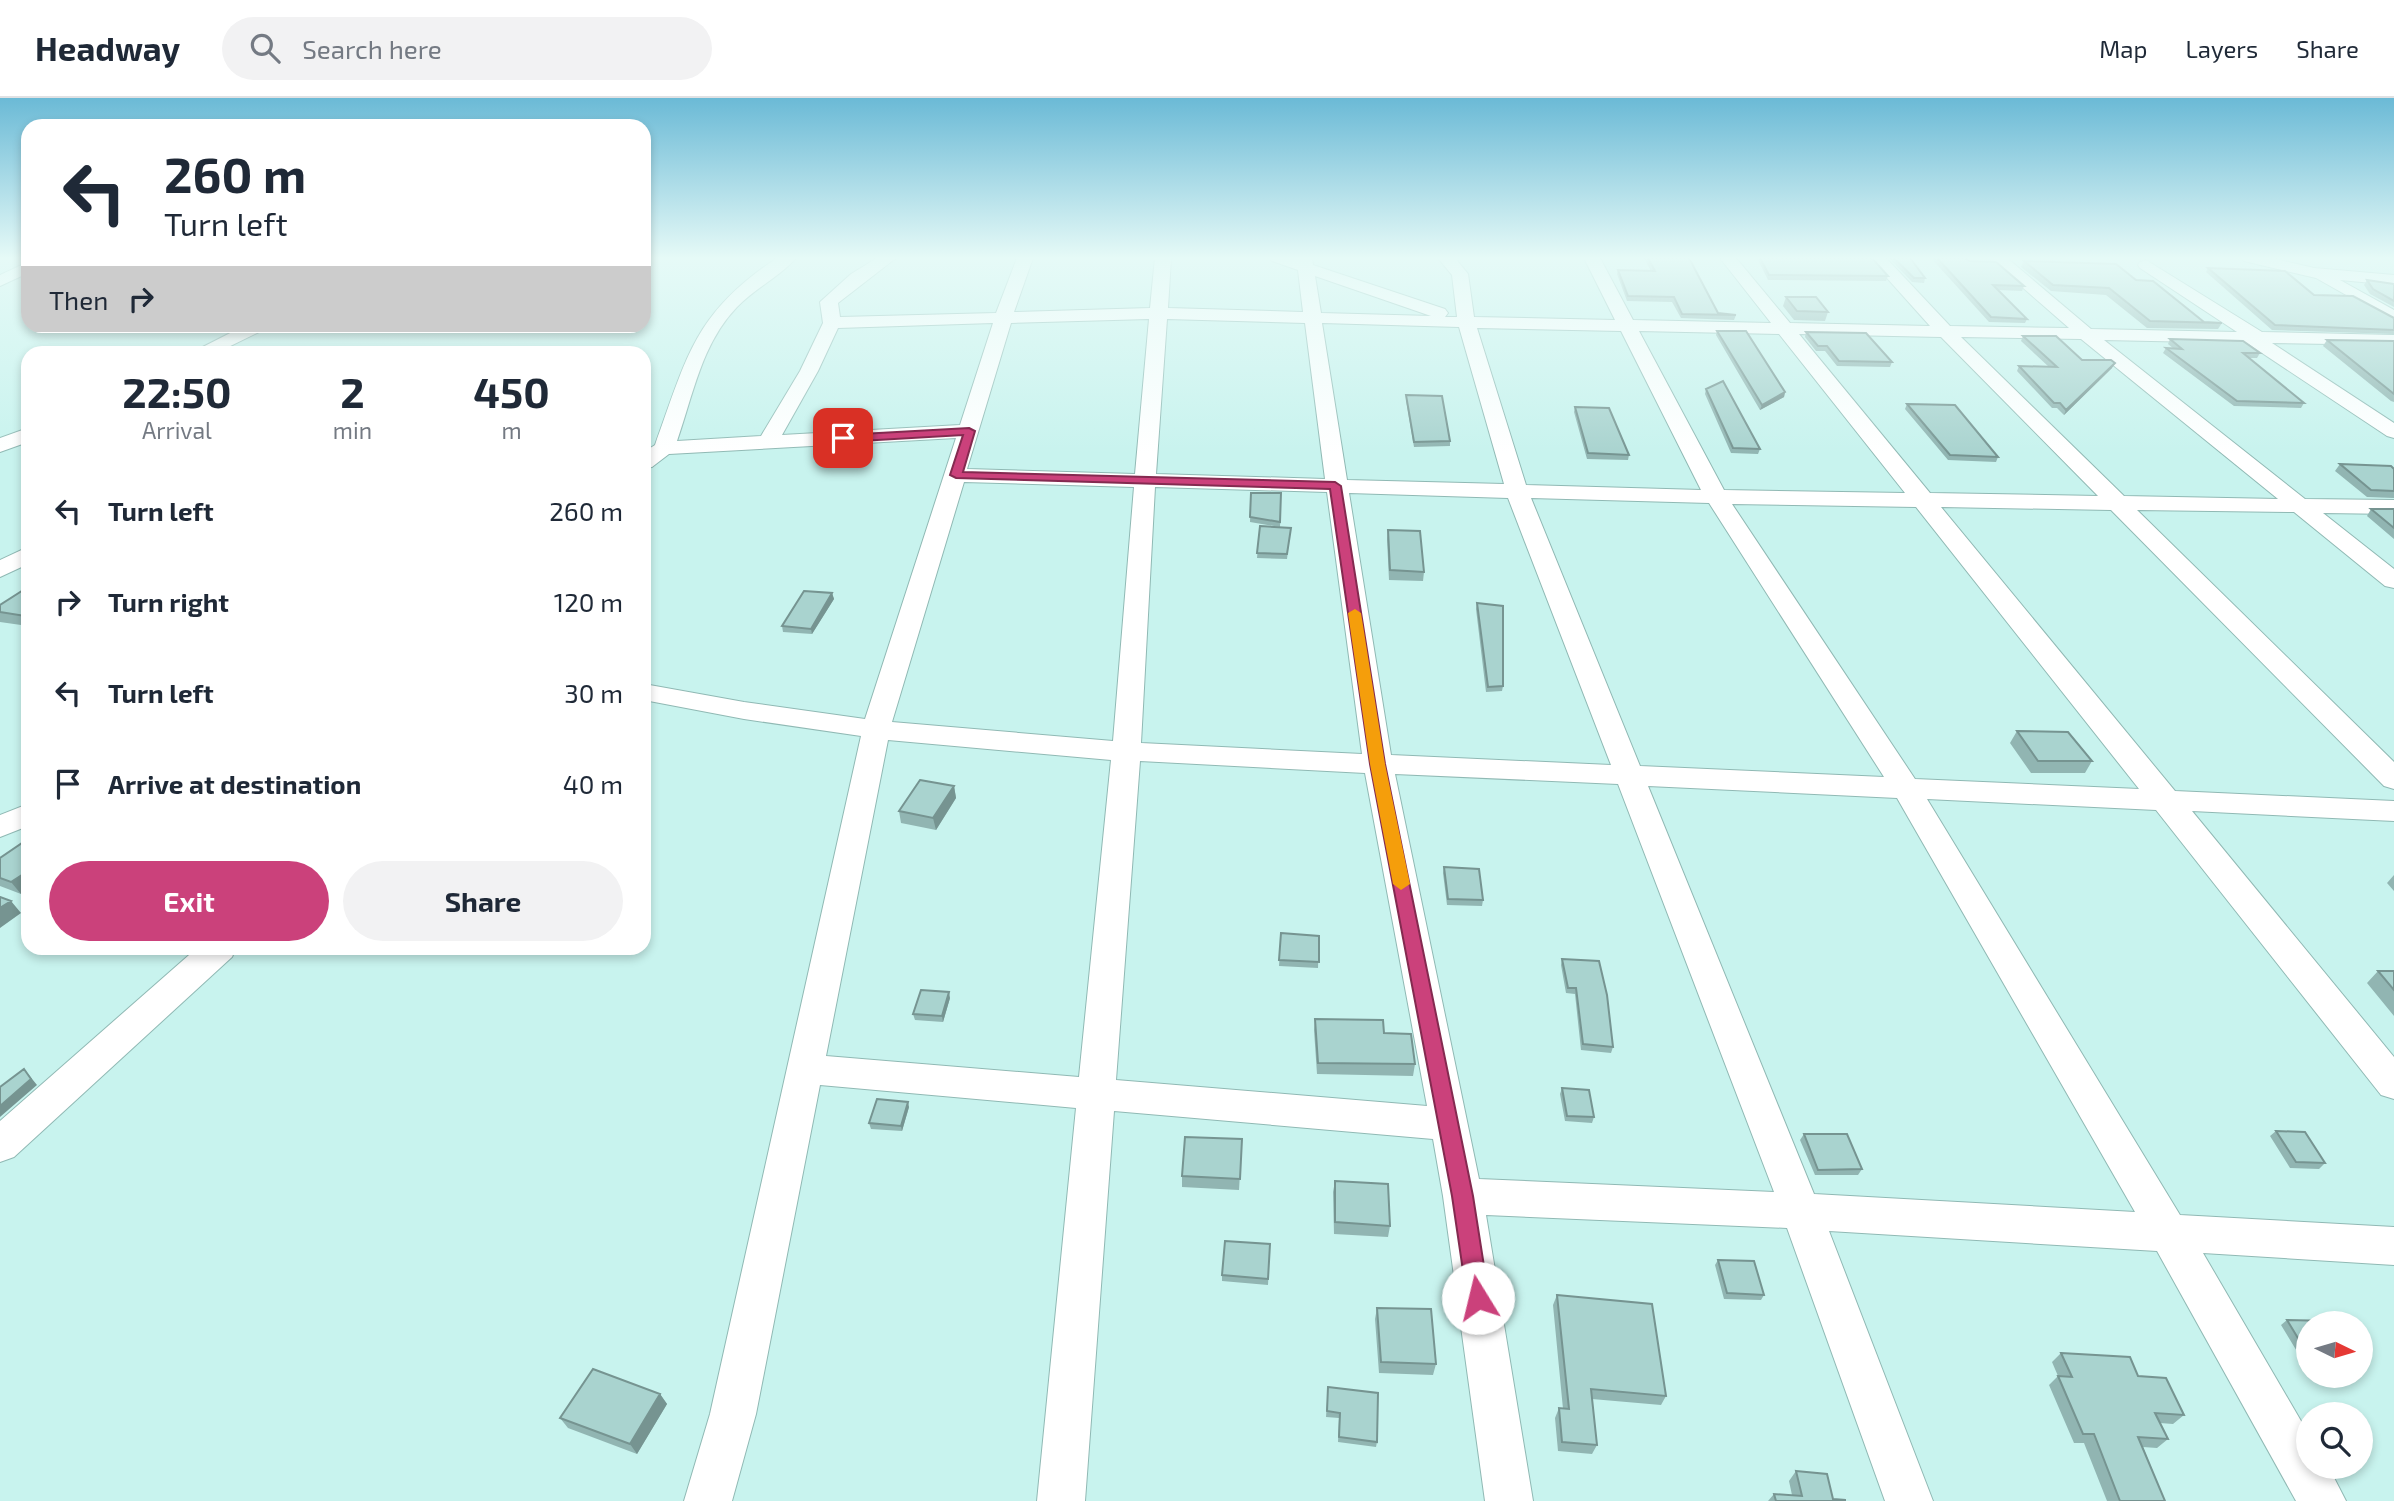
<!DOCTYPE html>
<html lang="en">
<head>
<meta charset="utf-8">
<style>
  :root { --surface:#fff; --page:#f2f2f3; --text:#1f2937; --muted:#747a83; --line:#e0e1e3; --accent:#cb417b }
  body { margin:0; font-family:"Exo 2",sans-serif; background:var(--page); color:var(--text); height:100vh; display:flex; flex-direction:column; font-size:26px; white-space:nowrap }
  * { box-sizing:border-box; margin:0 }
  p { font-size:23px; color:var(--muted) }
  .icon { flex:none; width:38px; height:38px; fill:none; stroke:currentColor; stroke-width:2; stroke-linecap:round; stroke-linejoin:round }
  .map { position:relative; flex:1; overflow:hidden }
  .drawer { position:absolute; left:21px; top:248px; width:630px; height:609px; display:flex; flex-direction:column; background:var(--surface); border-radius:21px; box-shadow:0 4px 10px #0003 }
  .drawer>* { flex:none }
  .hud { position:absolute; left:21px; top:21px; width:630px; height:214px; border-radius:21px; box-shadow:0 4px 10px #0003; background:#fff; color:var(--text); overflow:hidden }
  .needle { width:46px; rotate:95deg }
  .fabs { position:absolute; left:2296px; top:1213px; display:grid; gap:14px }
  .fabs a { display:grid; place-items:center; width:77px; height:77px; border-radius:50%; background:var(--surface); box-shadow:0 4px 10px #0003; font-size:35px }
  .pin { position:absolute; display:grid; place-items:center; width:60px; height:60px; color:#fff; margin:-30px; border-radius:14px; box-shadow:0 4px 10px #0006 }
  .me { position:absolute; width:77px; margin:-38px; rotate:351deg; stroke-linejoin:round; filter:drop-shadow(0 0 5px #0008) }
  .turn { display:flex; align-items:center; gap:24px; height:147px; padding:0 28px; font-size:32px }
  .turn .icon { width:91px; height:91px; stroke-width:2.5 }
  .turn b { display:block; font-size:49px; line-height:60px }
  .then { display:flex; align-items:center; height:66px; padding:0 28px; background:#0003; gap:14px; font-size:26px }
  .eta { display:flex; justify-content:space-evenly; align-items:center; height:119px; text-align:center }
  .eta b { font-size:42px; font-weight:700; line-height:49px }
  .cta { display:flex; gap:14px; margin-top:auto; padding:14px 28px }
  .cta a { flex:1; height:80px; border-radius:42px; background:var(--accent); color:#fff; font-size:28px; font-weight:700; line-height:80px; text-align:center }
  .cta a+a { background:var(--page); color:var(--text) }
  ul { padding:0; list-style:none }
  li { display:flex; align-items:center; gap:21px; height:91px; padding:0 28px }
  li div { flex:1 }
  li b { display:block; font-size:26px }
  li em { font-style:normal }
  header { display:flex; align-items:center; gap:42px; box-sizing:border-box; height:98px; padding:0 35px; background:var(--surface); border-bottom:2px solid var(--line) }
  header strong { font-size:33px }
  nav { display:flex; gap:38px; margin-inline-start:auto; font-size:24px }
  .search { width:490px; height:63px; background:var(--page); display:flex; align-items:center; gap:18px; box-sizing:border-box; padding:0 24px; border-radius:38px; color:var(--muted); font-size:26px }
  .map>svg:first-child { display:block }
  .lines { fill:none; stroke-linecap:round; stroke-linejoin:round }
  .minor-casing { stroke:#90b9b4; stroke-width:2 }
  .minor { fill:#fff; fill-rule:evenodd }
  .wall { fill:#91b5b2 }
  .shaded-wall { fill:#769491 }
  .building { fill:#a9d3cf; stroke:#769491; stroke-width:2 }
  .route { fill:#cb417b; stroke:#842a50; stroke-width:2 }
  .slow { fill:#f59e0b }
</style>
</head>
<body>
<header>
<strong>Headway</strong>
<div class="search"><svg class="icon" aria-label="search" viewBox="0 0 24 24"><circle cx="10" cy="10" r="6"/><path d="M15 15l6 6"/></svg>Search here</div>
<nav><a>Map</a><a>Layers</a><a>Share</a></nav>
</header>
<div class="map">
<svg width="2394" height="1403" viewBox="0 0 2394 1403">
  <rect width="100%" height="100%" fill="#c8f3ee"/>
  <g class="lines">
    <defs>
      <path id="minor" d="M777,160H796C782,177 754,191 737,209C702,245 693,297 677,343L761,338L800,273L823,225L820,204L851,176L877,160H896L838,205L840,219L996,215L1017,160H1033L1014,214L1150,210L1155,160H1171L1168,210L1303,214L1298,172L1272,163L1270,160H1312L1313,167L1445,211L1448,215L1445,219H1457L1452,177L1438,160H1455L1468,176L1474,219L1615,222L1584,160H1600L1633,222L1771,225L1720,160H1736L1790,225L1930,228L1869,160H1886L1950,228L2069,230L1989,160H2007L2091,231L2237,234L2140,170L2138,167L2140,164L2146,162L2262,234L2394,237V247L2272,245L2394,325V340L2387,338L2247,245L2104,242L2305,401L2394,402V416L2323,415L2394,471V490L2385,488L2294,414L2137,412L2394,664V691L2384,688L2111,412L1941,409L2175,693L2394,703V723L2192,713L2394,959V1001L2381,997L2156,712L1927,701L2180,1117L2394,1129V1167L2203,1155L2308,1335V1368H2328L2346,1403H2296L2157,1153L1829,1133L1933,1403H1885L1787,1130L1486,1117L1533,1403H1485L1443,1098L1433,1041L1114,1013L1085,1403H1037L1076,1010L820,987L756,1316L732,1403H684L710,1316L861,638L744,621L644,602V586L744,604L865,621L956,340L669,356L652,369L644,370V354L655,347C687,259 694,215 777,160ZM1315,178L1431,218L1321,215ZM1149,221L1135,376L967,371L1011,225ZM1167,221L1305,225L1325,381L1156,376ZM993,225L960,327L782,337L818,273L838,230ZM1322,225L1459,229L1504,386L1347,382ZM1477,230L1621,233L1701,392L1526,387ZM1639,233L1779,236L1905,395L1724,392ZM1799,236L1941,239L2098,398L1930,395ZM1961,239L2081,241L2278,401L2124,398ZM964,384L1134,389L1113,643L892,624ZM1155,389L1327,394L1362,656L1141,645ZM1349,395L1508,400L1611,667L1391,657ZM1531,400L1709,405L1884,679L1640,668ZM1732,406L1916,409L2139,691L1915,681ZM888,642L1111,662L1079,979L826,958ZM1140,663L1365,675L1427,1008L1116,982ZM1395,676L1618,686L1774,1094L1479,1081ZM1648,688L1897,700L2135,1114L1814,1096Z
        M2242,160H2271L2314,170L2394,177V187L2340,182L2394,212V224L2316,180L2244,163Z
        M28,164V175L0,188V177Z
        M244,228H266L263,232L214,256H189Z
        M28,330V344L0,354V340Z
        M28,449V466L0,479V462Z
        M28,706V728L0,739V717Z
        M197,850H236L232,859L14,1059L0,1064V1023Z"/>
    </defs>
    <use href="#minor" class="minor-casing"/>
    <use href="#minor" class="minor"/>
  </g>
  <path class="wall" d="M1644,160H1689L1718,215L1736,217L1734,222L1681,220L1672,204L1627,203L1617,176L1618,172L1651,173Z
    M1757,160H1872L1888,178L1886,183L1768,182Z
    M1889,160H1910L1925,180L1924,185L1912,184Z
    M1931,160H1965L1969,163L2024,188L2022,193L1998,192L2027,221L2025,225L1989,224Z
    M2024,163L2136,182L2204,224L2222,225L2218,231L2147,230L2106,197L2051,193L2021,169Z
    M2208,170L2314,197L2394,220V236L2272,232L2206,174Z
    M2367,182L2394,186V209L2370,196L2364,187Z
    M1786,199L1828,214L1825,223L1794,222L1783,208Z
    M1717,233L1785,294L1784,299L1760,312L1716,237Z
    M1806,234L1892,264L1890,269L1837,268L1825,253H1816L1805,239Z
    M2023,238L2082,262L2112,270L2064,317L2057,310H2052L2017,273L2019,268L2049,269L2021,243Z
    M2170,241L2260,255L2257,260H2249L2304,305L2301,310L2234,308L2163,255L2166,250L2174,251L2168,246Z
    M2327,242L2394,243V304L2391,303L2323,248Z
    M1706,291L1760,351L1758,356L1731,355L1705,296Z
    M1406,297L1450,343V348L1414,349L1406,302Z
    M1907,306L1998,359L1996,364L1948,362L1905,311Z
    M1575,309L1629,357L1628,362L1587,361L1574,314Z
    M2340,366L2394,371V400L2367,399L2335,373Z
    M1251,395H1281L1280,429L1250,424Z
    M2371,411H2394V441L2367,418Z
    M1260,428L1290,436L1287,461L1257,460Z
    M1388,432L1424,474L1423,483L1389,482L1387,441Z
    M28,489V528L0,524V507Z
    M832,495L834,501L812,536L783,534L782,528Z
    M1477,505L1503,588L1502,593L1486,594L1476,511Z
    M2017,633L2092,663L2085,675H2031L2010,645Z
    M954,688L956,700L936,732L901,725L899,713Z
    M28,745V792L21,796L0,788V760Z
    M1444,769L1483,802L1482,808L1447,807L1443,775Z
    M2394,777V793L2387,785Z
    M1281,835L1319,838L1318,870L1279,868Z
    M1562,861L1613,949L1611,955L1581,952L1575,896L1566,895L1561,867Z
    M2378,873H2394V918L2367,885Z
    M950,900L943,924L915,922L913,916Z
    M1315,921L1384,935L1415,966L1413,978L1317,976L1314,932Z
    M1562,990L1594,1019L1592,1025L1565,1023L1560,996Z
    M909,1009L902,1033L871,1031L869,1025Z
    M2276,1033L2325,1065L2319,1071L2290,1070L2270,1038Z
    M1804,1036L1862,1071L1858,1077H1815L1800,1042Z
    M1242,1041L1239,1092L1182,1089V1078Z
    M1335,1083L1390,1128L1388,1139L1334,1136L1333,1094Z
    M1270,1146L1268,1187L1222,1183V1177Z
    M1718,1162L1764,1197L1761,1202L1724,1201L1715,1167Z
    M1557,1197L1666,1298L1661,1307L1592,1301L1597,1347L1592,1356L1558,1353L1555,1320L1559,1310L1563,1311L1553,1207Z
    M1377,1210L1436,1266L1433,1277L1379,1275L1375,1221Z
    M2287,1222L2308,1225V1260H2301L2281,1227Z
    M2061,1255L2138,1278L2184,1317L2173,1326L2160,1325L2168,1341L2157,1350L2143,1349L2165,1403H2107L2084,1345H2074L2049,1287L2058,1278L2052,1264Z
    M1328,1289L1377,1344L1376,1349L1338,1344L1339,1320L1326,1319Z
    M660,1296L667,1306L637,1356L568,1330L560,1320Z
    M1796,1373L1833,1401L1845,1403H1768L1774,1396L1792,1397L1789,1383Z"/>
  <path class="shaded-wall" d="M2115,265L2112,270L2064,317L2066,312Z
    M1785,294L1784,299L1760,312L1762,307Z
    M832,495L834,501L812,536L811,531Z
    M954,688L956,700L936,732L933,720Z
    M28,773V792L21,796L11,784Z
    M11,803L21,815L0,830V810Z
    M949,894L950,900L943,924L942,918Z
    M24,971L37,987L0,1019V1008Z
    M908,1004L909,1009L902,1033L901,1028Z
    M660,1296L667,1306L637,1356L630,1346Z"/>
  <path class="building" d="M1648,160H1689L1718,215L1736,217L1682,216L1674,199L1628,198L1618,172L1655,173Z
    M1760,160H1872L1888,178L1769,177Z
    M1894,160H1910L1925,180H1914Z
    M1937,160H1965L1969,163L1996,164L2024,188L1993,187L2027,221L1991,219Z
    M2024,163L2116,166L2136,182L2153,183L2204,224L2222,225L2150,223L2109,190L2053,187Z
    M2208,170L2285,173L2314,197L2353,198L2394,220V232L2275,227Z
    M2367,182L2394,186V203L2373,191Z
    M1786,199H1816L1828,214L1797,213Z
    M1717,233H1746L1785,294L1762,307Z
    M1806,234L1866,235L1892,264L1839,263L1827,248H1818Z
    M2023,238H2056L2082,262H2111L2115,265L2066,312L2060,305H2054L2019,268L2057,269Z
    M2170,241L2243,243L2260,255H2243L2304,305L2237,303L2166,250L2182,251Z
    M2327,242L2394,243V296Z
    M1723,283L1760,351L1733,350L1706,291Z
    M1406,297L1442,298L1450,343L1414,344Z
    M1907,306L1955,307L1998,359L1950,357Z
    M1575,309L1609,310L1629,357L1588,355Z
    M2340,366L2391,368L2394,371V393L2371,392Z
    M1251,395H1281L1280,424L1250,419Z
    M2371,411H2394V430Z
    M1260,428L1291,430L1287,456L1257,455Z
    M1388,432L1420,433L1424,474L1390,472Z
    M28,489V516L25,518L0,514V507Z
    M804,493L832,495L811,531L782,528Z
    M1477,505L1503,508V588L1488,589Z
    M2017,633L2068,634L2092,663H2038Z
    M920,682L954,688L933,720L899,713Z
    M25,743L28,745V773L11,784L0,780V760Z
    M1444,769L1479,771L1483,802L1448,801Z
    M0,799L11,803L0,810Z
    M1281,835L1319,838V864L1279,862Z
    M1562,861L1599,863L1607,897L1613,949L1583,946L1576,890H1568Z
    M2378,873H2394V892Z
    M921,892L949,894L942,918L913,916Z
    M1315,921L1383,922L1384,935L1411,936L1415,966L1318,965Z
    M24,971L31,981L0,1008V989Z
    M1562,990L1589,992L1594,1019L1567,1018Z
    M877,1001L908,1004L901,1028L869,1025Z
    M2276,1033L2305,1034L2325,1065L2296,1064Z
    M1804,1036H1847L1862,1071L1818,1072Z
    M1185,1039L1242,1041L1240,1081L1182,1078Z
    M1335,1083L1388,1086L1390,1128L1335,1124Z
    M1225,1143L1270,1146L1268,1181L1222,1177Z
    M1718,1162L1754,1163L1764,1197L1727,1195Z
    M1557,1197L1652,1206L1666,1298L1591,1291L1597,1347L1562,1344L1559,1310L1569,1311Z
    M1377,1210L1431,1211L1436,1266L1381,1264Z
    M2287,1222L2331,1223L2333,1225H2308L2307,1255Z
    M2061,1255L2130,1259L2138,1278L2166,1280L2184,1317L2155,1315L2168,1341L2138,1339L2165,1403H2120L2094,1336H2083L2058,1278L2072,1279Z
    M593,1271L660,1296L630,1346L560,1320Z
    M1328,1289L1378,1295L1377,1344L1339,1339L1340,1315L1327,1313Z
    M1796,1373L1827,1376L1833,1401L1845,1402V1403H1776L1774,1396L1802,1398Z"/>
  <linearGradient id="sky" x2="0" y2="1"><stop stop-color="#6bbad6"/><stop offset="0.45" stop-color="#e6faf7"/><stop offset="1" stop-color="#e6faf7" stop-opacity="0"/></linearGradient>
  <rect width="2394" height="356" fill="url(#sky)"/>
  <path class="route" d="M969,330L975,333L963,374L1335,384L1341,388L1385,666L1473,1098L1489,1200L1486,1207L1478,1210L1470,1207L1467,1200L1452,1098L1370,666L1330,391L956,380L950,377L963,337L843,344L838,340L843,337Z"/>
  <path class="slow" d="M1355,511L1361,515L1385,666L1410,786L1401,792L1393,786L1370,666L1348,515Z"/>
</svg>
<div class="fabs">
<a><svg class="needle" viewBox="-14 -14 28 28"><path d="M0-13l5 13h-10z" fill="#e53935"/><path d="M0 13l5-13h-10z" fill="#747a83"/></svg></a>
<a><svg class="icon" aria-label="search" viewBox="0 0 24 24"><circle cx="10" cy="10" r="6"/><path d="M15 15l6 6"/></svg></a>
</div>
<div class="pin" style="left:843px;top:340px;background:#d93025"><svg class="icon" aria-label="arrive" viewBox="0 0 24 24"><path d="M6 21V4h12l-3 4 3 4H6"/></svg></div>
<svg class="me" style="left:1478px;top:1200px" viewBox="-20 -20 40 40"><circle r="19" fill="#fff"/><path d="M0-13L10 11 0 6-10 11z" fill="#cb417b"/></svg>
<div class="hud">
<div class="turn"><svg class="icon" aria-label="left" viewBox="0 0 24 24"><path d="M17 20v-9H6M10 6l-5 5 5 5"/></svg><div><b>260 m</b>Turn left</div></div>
<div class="then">Then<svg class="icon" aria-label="right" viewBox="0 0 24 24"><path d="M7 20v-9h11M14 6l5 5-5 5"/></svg></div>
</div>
<section class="drawer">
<div class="eta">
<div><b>22:50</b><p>Arrival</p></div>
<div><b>2</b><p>min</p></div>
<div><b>450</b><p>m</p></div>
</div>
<ul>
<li><svg class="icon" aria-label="left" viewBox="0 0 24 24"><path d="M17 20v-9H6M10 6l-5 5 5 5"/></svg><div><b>Turn left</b></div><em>260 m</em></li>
<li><svg class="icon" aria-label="right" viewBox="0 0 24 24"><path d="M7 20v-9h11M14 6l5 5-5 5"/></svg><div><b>Turn right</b></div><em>120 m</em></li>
<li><svg class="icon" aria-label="left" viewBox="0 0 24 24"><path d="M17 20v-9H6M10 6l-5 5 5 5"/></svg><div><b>Turn left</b></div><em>30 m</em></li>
<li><svg class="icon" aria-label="arrive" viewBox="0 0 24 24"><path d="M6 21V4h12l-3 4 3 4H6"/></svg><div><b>Arrive at destination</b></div><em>40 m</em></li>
</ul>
<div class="cta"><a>Exit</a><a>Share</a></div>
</section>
</div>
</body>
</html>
